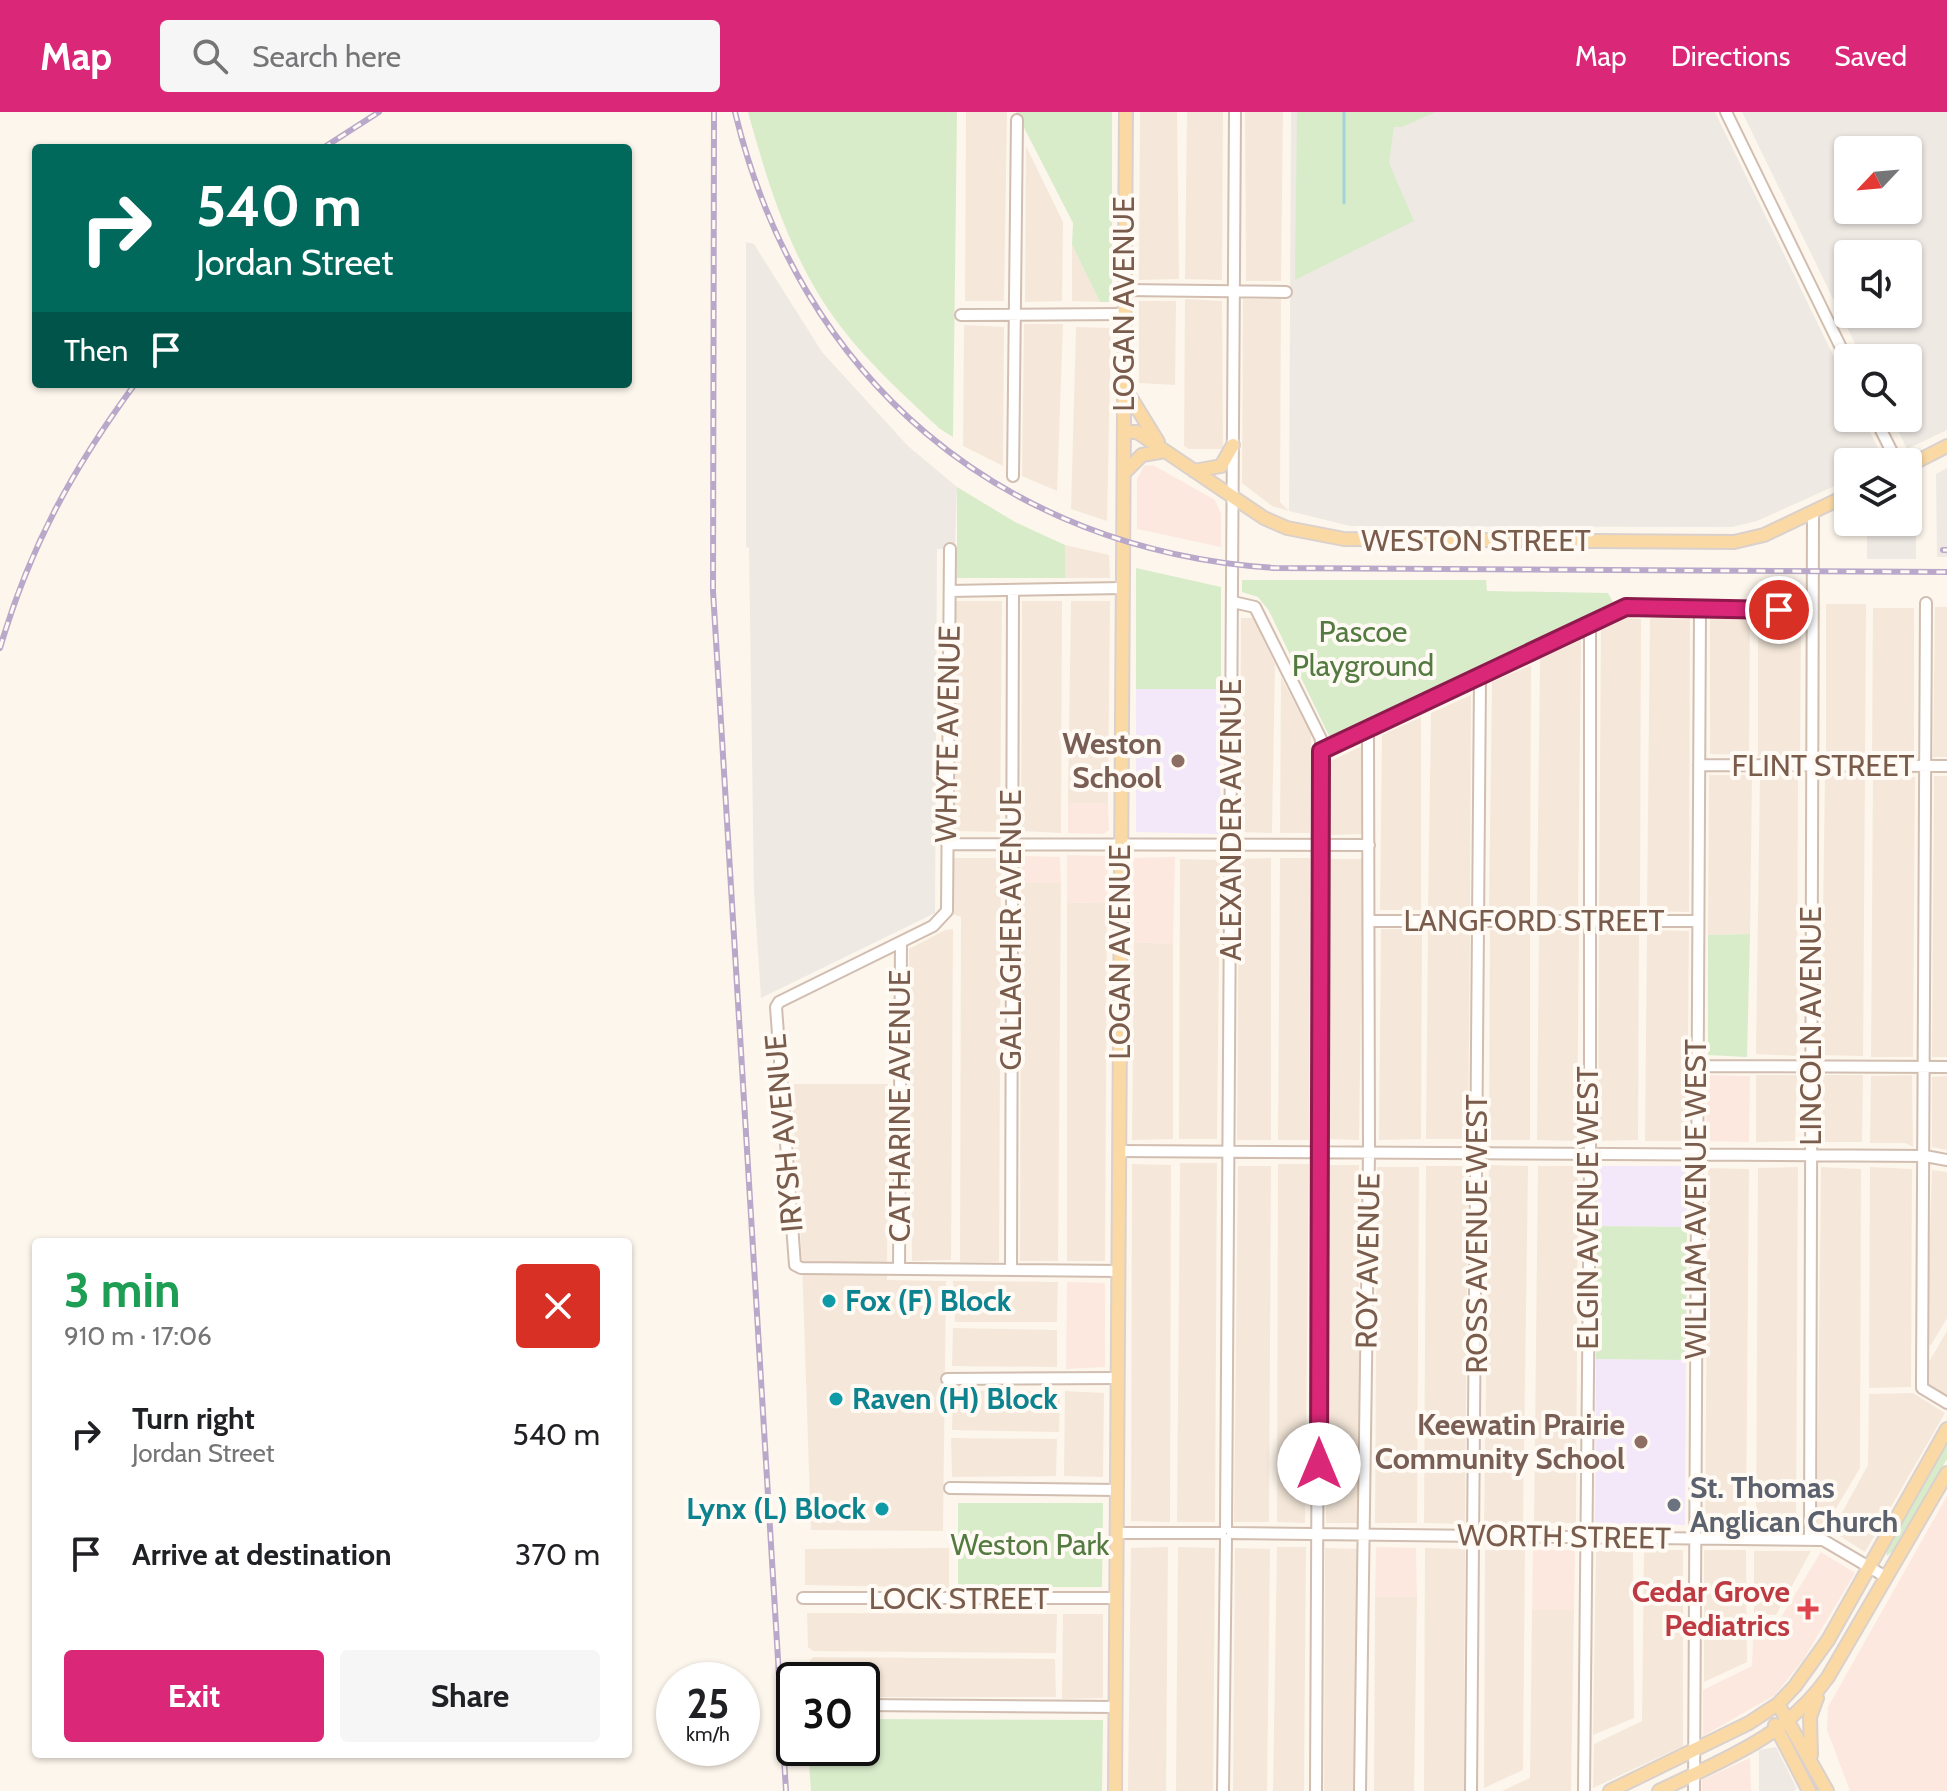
<!DOCTYPE html>
<html lang="en">
<head>
<meta charset="utf-8">
<style>
  :root { --surface:#fff; --page:#f6f6f6; --text:#202124; --muted:#757577; --accent:#db2777 }
  body { margin:0; font-family:Cabin,sans-serif; background:var(--page); color:var(--text); height:100vh; display:flex; flex-direction:column; font-size:30px; white-space:nowrap }
  * { box-sizing:border-box; margin:0 }
  p { font-size:26px; color:var(--muted) }
  .icon { flex:none; width:44px; height:44px; fill:none; stroke:currentColor; stroke-width:2; stroke-linecap:round; stroke-linejoin:round }
  .map { position:relative; flex:1; overflow:hidden }
  .drawer { position:absolute; left:32px; top:1126px; width:600px; height:520px; display:flex; flex-direction:column; background:var(--surface); border-radius:8px; box-shadow:0 2px 6px #0004 }
  .drawer>* { flex:none }
  .top-card { position:absolute; left:32px; top:32px; width:600px; height:244px; border-radius:8px; box-shadow:0 2px 6px #0004; background:#00695c; color:#fff; overflow:hidden }
  .needle { width:52px; rotate:244deg }
  .fabs { position:absolute; left:1834px; top:24px; display:grid; gap:16px }
  .fabs a { display:grid; place-items:center; width:88px; height:88px; border-radius:8px; background:var(--surface); box-shadow:0 2px 6px #0004; font-size:40px }
  .speed { position:absolute; left:656px; top:1550px; display:flex; gap:16px; font-size:40px; font-weight:700; text-align:center }
  .speed>* { display:grid; place-content:center; width:104px; height:104px; border-radius:50%; background:var(--surface); box-shadow:0 2px 6px #0004; line-height:1 }
  .speed small { font-size:20px; font-weight:400 }
  .speed .limit { border:4px solid #111; border-radius:12px; background:#fff; color:#111 }
  .pin { position:absolute; display:grid; place-items:center; width:68px; height:68px; color:#fff; margin:-34px; border:4px solid #fff; border-radius:50%; box-shadow:0 2px 8px #0007 }
  .me { position:absolute; width:88px; margin:-44px; rotate:0deg; stroke-linejoin:round; filter:drop-shadow(0 0 6px #0008) }
  .turn { display:flex; align-items:center; gap:28px; height:168px; padding:0 32px; font-size:36px }
  .turn .icon { width:104px; height:104px; stroke-width:2.5 }
  .turn b { display:block; font-size:56px; line-height:68px }
  .then { display:flex; align-items:center; height:76px; padding:0 32px; background:#0003; gap:16px; font-size:30px }
  .round { display:grid; place-items:center; flex:none; width:84px; height:84px; border-radius:8px; background:var(--page) }
  .overview { display:flex; align-items:center; justify-content:space-between; height:136px; padding:0 32px }
  h1 { font-size:48px; font-weight:700; line-height:60px; color:#1e9e55 }
  .button { display:flex; gap:16px; margin-top:auto; padding:16px 32px }
  .button a { flex:1; height:92px; border-radius:8px; background:var(--accent); color:#fff; font-size:32px; font-weight:700; line-height:92px; text-align:center }
  .button a+a { background:var(--page); color:var(--text) }
  ul { padding:0; list-style:none }
  li { display:flex; align-items:center; gap:24px; height:120px; padding:0 32px }
  li div { flex:1 }
  li b { display:block; font-size:30px }
  li em { font-style:normal }
  header { display:flex; align-items:center; gap:48px; box-sizing:border-box; height:112px; padding:0 40px; background:var(--accent); color:#fff }
  header strong { font-size:38px }
  nav { display:flex; gap:44px; margin-inline-start:auto; font-size:28px }
  .search { width:560px; height:72px; background:var(--page); display:flex; align-items:center; gap:20px; box-sizing:border-box; padding:0 28px; border-radius:8px; color:var(--muted); font-size:30px }
  .map>svg:first-child { display:block }
  .residential { fill:#f5e8da }
  .commercial { fill:#fde8e0 }
  .industrial { fill:#efe9e4; fill-rule:evenodd }
  .education { fill:#f3e8fa }
  .green { fill:#d8ecc9 }
  .lines { fill:none; stroke-linecap:round; stroke-linejoin:round }
  .stream { stroke:#a5d3da; stroke-width:3 }
  .minor-casing { stroke:#d1beb0; stroke-width:14 }
  .major-casing { stroke:#dad1cd; stroke-width:16 }
  .minor { stroke:#fff; stroke-width:10 }
  .major { stroke:#fbd9a5; stroke-width:12 }
  .rail-casing { stroke:#b9a8c9; stroke-width:6 }
  .rail { stroke:#fffaf3; stroke-width:3; stroke-dasharray:9; stroke-linecap:butt }
  .route-casing { stroke:#8e194d; stroke-width:20 }
  .route { stroke:#db2777; stroke-width:14 }
  .education-dot { fill:#8d6e63; stroke:#fffaf3; stroke-width:3 }
  .culture-dot { fill:#0f9aa8; stroke:#fffaf3; stroke-width:3 }
  .worship-dot { fill:#6b7280; stroke:#fffaf3; stroke-width:3 }
  .health-dot { fill:#e0444e; stroke:#fffaf3; stroke-width:3 }
  .labels { text-anchor:middle; stroke-width:8; stroke-linejoin:round; paint-order:stroke }
  .street-label { font-size:30px; fill:#7a5c4d; stroke:#fffaf3 }
  .park-label { font-size:30px; fill:#537a41; stroke:#fffaf3 }
  .education-label { font-size:30px; font-weight:bold; fill:#785e54; stroke:#fffaf3; text-anchor:end }
  .culture-label { font-size:30px; font-weight:bold; fill:#0d838f; stroke:#fffaf3; text-anchor:start }
  .worship-label { font-size:30px; font-weight:bold; fill:#5b616d; stroke:#fffaf3; text-anchor:start }
  .health-label { font-size:30px; font-weight:bold; fill:#be3a42; stroke:#fffaf3; text-anchor:end }
</style>
</head>
<body>
<header>
<strong>Map</strong>
<div class="search"><svg class="icon" aria-label="search" viewBox="0 0 24 24"><circle cx="10" cy="10" r="6"/><path d="M15 15l6 6"/></svg>Search here</div>
<nav><a>Map</a><a>Directions</a><a>Saved</a></nav>
</header>
<div class="map">
<svg width="1947" height="1679" viewBox="0 0 1947 1679">
  <rect width="100%" height="100%" fill="#fdf6ec"/>
  <path class="residential" d="M966,0H1007L1004,189H965Z
    M1140,0H1177L1179,167L1139,168Z
    M1187,0H1223L1222,168L1185,167Z
    M1245,0H1283L1281,169H1246Z
    M1026,34L1063,110L1062,189L1025,190Z
    M1072,133L1100,190L1072,189Z
    M1185,187L1222,189L1223,337H1189L1184,334Z
    M1243,187H1281L1280,390L1289,399L1272,394L1242,371Z
    M1139,189H1176L1175,273L1139,271Z
    M1024,212H1063L1057,379L1022,364Z
    M964,213L1004,215L1003,354L963,334Z
    M1076,215L1111,216L1107,409L1071,397Z
    M1065,433L1109,443L1110,466H1065Z
    M957,489H1002L1000,720L954,719L953,497Z
    M1022,489H1062L1061,721L1021,719Z
    M1071,489H1110L1108,691H1068Z
    M1826,492H1866L1865,645L1826,644Z
    M1935,495H1947V645H1933Z
    M1873,496H1914V645L1872,644Z
    M1710,505L1750,506L1749,643L1710,642Z
    M1241,506H1253L1275,552L1272,721L1240,720Z
    M1627,506L1641,507L1640,799H1599L1601,518Z
    M1650,506H1690L1689,800L1647,799Z
    M1758,507L1801,508L1800,643L1758,644Z
    M1581,528L1578,798H1537L1540,547Z
    M1531,553L1530,799L1489,798L1492,570Z
    M1281,565L1311,622L1310,721H1280Z
    M1471,583L1470,799H1428L1431,601Z
    M1421,605V798H1380L1382,623Z
    M1364,633V722L1330,723L1331,649Z
    M1709,663H1752L1750,822L1708,823Z
    M1760,663H1798L1797,944L1756,942Z
    M1825,663L1865,664L1863,944L1821,943Z
    M1934,664H1947V945H1932Z
    M1915,665L1913,945H1871L1873,666Z
    M953,746H1001L999,1150H960L961,805L953,802Z
    M1271,746V1028H1237L1239,747Z
    M1280,746H1310L1309,1028H1278Z
    M1180,747L1220,748L1217,1027H1179Z
    M1330,747H1363L1359,1028L1329,1027Z
    M1021,771H1061L1058,1149H1020Z
    M1107,790L1105,1149H1067V791Z
    M953,817L951,1148L912,1149L909,837L945,818Z
    M1381,817H1422L1421,1027L1379,1028Z
    M1539,817L1579,819L1577,1029L1537,1028Z
    M1428,818H1470L1468,1027H1426Z
    M1490,818H1530V1028H1489Z
    M1599,818H1639L1638,1028L1598,1029Z
    M1647,818L1689,819L1687,1029H1645Z
    M1134,830L1173,832V1027L1132,1028Z
    M1756,963H1797L1795,1029L1756,1030Z
    M1823,963H1863L1862,1030H1822Z
    M1912,963L1913,1035L1905,1031H1870L1871,964Z
    M1947,964V1038L1932,1035V965Z
    M791,972H888L887,1168L946,1169L943,1419L811,1418L802,1149Z
    M1180,1051H1217L1215,1410H1177Z
    M1132,1052L1171,1053L1170,1410L1131,1409Z
    M1278,1052H1309L1305,1411L1277,1410Z
    M1327,1053H1359V1411H1326Z
    M1489,1053L1528,1054L1523,1412L1484,1411Z
    M1238,1054H1271L1269,1410H1234Z
    M1426,1054H1468L1465,1412L1424,1411Z
    M1538,1054H1578L1576,1411H1534Z
    M1377,1055H1419L1417,1411H1375Z
    M1798,1055L1796,1413H1756L1758,1056Z
    M1821,1055L1861,1057L1860,1356L1826,1413H1817Z
    M1870,1055L1912,1057L1911,1275L1869,1276Z
    M1708,1056L1749,1057L1746,1412L1705,1413Z
    M1932,1058L1947,1060V1206L1931,1233H1926Z
    M953,1169L1058,1170L1057,1210H955Z
    M953,1216L1057,1218V1255L952,1254Z
    M1947,1219V1286L1928,1274L1927,1253Z
    M953,1278L1060,1280L1059,1320L952,1318Z
    M1065,1279L1104,1281L1103,1365L1064,1364Z
    M1913,1281L1945,1301L1865,1440L1832,1419L1868,1353L1869,1282Z
    M951,1326L1057,1327L1056,1364L952,1365Z
    M1168,1435L1166,1679H1128L1131,1436Z
    M1178,1435L1215,1436L1213,1679H1176Z
    M1277,1435H1306L1304,1679H1273Z
    M949,1436V1476L805,1473V1437Z
    M1235,1436L1270,1437L1267,1679H1233Z
    M1325,1436L1359,1437L1356,1679H1324Z
    M1425,1436L1465,1437L1464,1679H1424Z
    M1485,1438H1525L1523,1658L1484,1676Z
    M1644,1438H1683V1634L1593,1676L1594,1632L1642,1609Z
    M1704,1438H1746L1747,1550L1704,1570Z
    M1596,1439H1633L1634,1606L1593,1623Z
    M1754,1439H1811L1776,1503L1754,1502Z
    M1375,1485H1417L1414,1679H1374Z
    M1532,1498H1574L1571,1679H1502L1530,1666Z
    M807,1501L1057,1502L1056,1541L813,1539L808,1535Z
    M1063,1502H1103V1586L1062,1587Z
    M813,1545L1055,1547L1056,1585H862V1568H811L810,1549Z"/>
  <path class="commercial" d="M1153,353L1215,388L1221,402V435L1137,417V367L1144,354Z
    M1068,691H1108L1109,718L1104,722L1068,721Z
    M1067,743L1108,744L1107,790L1067,791Z
    M1021,744L1060,745L1061,771H1021Z
    M1175,745L1173,832L1134,830L1133,746Z
    M1707,963L1750,964L1749,1030L1706,1029Z
    M1067,1170L1105,1171V1255L1066,1257Z
    M1947,1384V1679H1850L1827,1618L1828,1595Z
    M1376,1435L1416,1436L1417,1485H1375Z
    M1533,1438H1575L1574,1498H1532Z
    M1821,1440L1855,1461L1803,1548L1775,1583L1703,1624V1578L1752,1554L1754,1510H1778Z
    M1750,1646L1751,1679H1702V1668Z"/>
  <path class="industrial" d="M1291,0H1715L1848,274V306H1863L1883,346L1881,350H1848V368L1757,409L1732,415L1350,414L1289,399Z
    M1742,0H1947V318L1907,337L1892,306H1908V246H1862ZM1908,38V98H1848V38ZM1908,142V202H1848V142Z
    M746,130L754,132L822,240L908,334L957,375L955,437H937L935,801L761,886L754,779L749,436L746,435Z
    M1947,356V445H1937L1936,362Z
    M1916,364V447H1867V410H1908V368Z
    M1776,1635L1797,1677L1793,1679H1759V1638Z"/>
  <path class="education" d="M1136,577H1221L1220,722L1136,720Z
    M1598,1054H1687V1115L1597,1114Z
    M1596,1247L1686,1248L1685,1413L1595,1412Z"/>
  <path class="green" d="M748,0H957L953,325L940,317C906,285 869,252 841,215C792,151 769,76 748,0Z
    M1016,0H1112V190H1100L1072,133L1073,111Z
    M1297,0H1436L1402,15H1394L1389,51L1414,109L1295,168Z
    M957,375L1015,410L1065,433V466H957Z
    M1136,456L1221,475V577H1136Z
    M1242,468H1486L1487,479L1608,481L1613,490L1331,628L1269,499L1258,485L1242,480Z
    M1750,822L1747,945L1708,943V823Z
    M1597,1114L1687,1115L1686,1248L1596,1247Z
    M1947,1329V1347L1897,1435L1887,1444L1886,1438Z
    M958,1391H1103L1102,1475H958Z
    M862,1607L1103,1608L1102,1679H811L808,1636H862Z"/>
  <g class="lines">
    <path class="stream" d="M1344,91V0"/>
    <defs>
      <path id="minor" d="M1726,0L1848,250
        M1125,178L1286,180
        M961,203L1124,202
        M1875,306L1897,350
        M1013,364L1017,8
        M950,437L947,799L933,814L779,890L776,895L795,1153L801,1156L1118,1159
        M950,479L1123,476
        M1233,490L1255,495L1321,627L1316,1679
        M1926,491L1922,1270V1276L1947,1291
        M1321,639L1626,495L1813,496
        M1699,653L1947,654
        M947,732L1369,733
        M1370,809H1698
        M1696,954L1947,955
        M1119,1039L1925,1044L1947,1048
        M899,1157L901,830
        M1011,1158L1013,478
        M947,1267L1117,1266
        M950,1376L1117,1378
        M1226,1416L1235,0
        M1116,1421H1221
        M1232,1421L1823,1428L1886,1465
        M1810,1428L1813,401
        M803,1486H1116
        M862,1593L1115,1595
        M1223,1679L1226,1427
        M1360,1679L1369,1041L1368,620
        M1471,1679L1480,566
        M1584,1679L1590,1053V512
        M1694,1679L1700,496"/>
      <path id="major" d="M1126,278L1158,330
        M1124,320H1137L1264,406L1287,416L1344,427L1734,430L1764,423L1848,383
        M1908,354L1947,334
        M1194,359L1221,354L1233,333
        M1124,361L1142,343L1165,339
        M1778,1592L1827,1679
        M1775,1613L1809,1679
        M1811,1643L1810,1605L1817,1586
        M1115,1679L1126,0
        M1610,1679L1749,1611L1778,1592L1795,1574L1828,1528L1947,1317
        M1659,1679C1724,1647 1785,1626 1828,1565L1947,1361"/>
    </defs>
    <use href="#minor" class="minor-casing"/>
    <use href="#major" class="major-casing"/>
    <use href="#minor" class="minor"/>
    <use href="#major" class="major"/>
    <defs>
      <path id="rail" d="M714,0L713,479L786,1679
        M735,0C799,267 1001,438 1275,456L1947,460
        M323,36L379,0
        M1943,438H1947
        M0,536C30,434 73,356 135,272"/>
    </defs>
    <use href="#rail" class="rail-casing"/>
    <use href="#rail" class="rail"/>
  </g>
  <g class="lines">
    <defs>
      <path id="route" d="M1319,1352L1321,639L1626,495L1779,498"/>
    </defs>
    <use href="#route" class="route-casing"/>
    <use href="#route" class="route"/>
  </g>
  <g class="education-dot">
    <circle cx="1178" cy="649" r="8"/>
    <circle cx="1641" cy="1330" r="8"/>
  </g>
  <g class="culture-dot">
    <circle cx="829" cy="1189" r="8"/>
    <circle cx="836" cy="1287" r="8"/>
    <circle cx="882" cy="1397" r="8"/>
  </g>
  <circle class="worship-dot" cx="1674" cy="1393" r="8"/>
  <path class="health-dot" d="M1804 1485h8v8h8v8h-8v8h-8v-8h-8v-8h8z"/>
  <g class="labels">
    <g class="street-label">
      <text transform="translate(1124 192) rotate(-90)" y="10">LOGAN AVENUE</text>
      <text x="1476" y="439">WESTON STREET</text>
      <text transform="translate(948 622) rotate(-89)" y="10">WHYTE AVENUE</text>
      <text x="1823" y="664">FLINT STREET</text>
      <text transform="translate(1231 708) rotate(-90)" y="10">ALEXANDER AVENUE</text>
      <text x="1534" y="819">LANGFORD STREET</text>
      <text transform="translate(1011 818) rotate(-90)" y="10">GALLAGHER AVENUE</text>
      <text transform="translate(1120 840) rotate(-90)" y="10">LOGAN AVENUE</text>
      <text transform="translate(1811 914) rotate(-90)" y="10">LINCOLN AVENUE</text>
      <text transform="translate(900 994) rotate(-90)" y="10">CATHARINE AVENUE</text>
      <text transform="translate(784 1021) rotate(-95)" y="10">IRYSH AVENUE</text>
      <text transform="translate(1696 1087) rotate(-90)" y="10">WILLIAM AVENUE WEST</text>
      <text transform="translate(1588 1096) rotate(-90)" y="10">ELGIN AVENUE WEST</text>
      <text transform="translate(1477 1122) rotate(-90)" y="10">ROSS AVENUE WEST</text>
      <text transform="translate(1368 1149) rotate(-89)" y="10">ROY AVENUE</text>
      <text transform="translate(1564 1425) rotate(1)" y="10">WORTH STREET</text>
      <text x="959" y="1497">LOCK STREET</text>
    </g>
    <g class="park-label">
      <text x="1363" y="530">Pascoe<tspan x="1363" dy="34">Playground</tspan></text>
      <text x="1030" y="1443">Weston Park</text>
    </g>
    <g class="education-label">
      <text x="1162" y="642">Weston<tspan x="1162" dy="34">School</tspan></text>
      <text x="1625" y="1323">Keewatin Prairie<tspan x="1625" dy="34">Community School</tspan></text>
    </g>
    <g class="culture-label">
      <text x="845" y="1199">Fox (F) Block</text>
      <text x="852" y="1297">Raven (H) Block</text>
      <text x="866" y="1407" text-anchor="end">Lynx (L) Block</text>
    </g>
    <g class="worship-label">
      <text x="1690" y="1386">St. Thomas<tspan x="1690" dy="34">Anglican Church</tspan></text>
    </g>
    <g class="health-label">
      <text x="1790" y="1490">Cedar Grove<tspan x="1790" dy="34">Pediatrics</tspan></text>
    </g>
  </g>
</svg>
<div class="fabs">
<a><svg class="needle" viewBox="-14 -14 28 28"><path d="M0-13l5 13h-10z" fill="#e53935"/><path d="M0 13l5-13h-10z" fill="#757577"/></svg></a>
<a><svg class="icon" aria-label="sound" viewBox="0 0 24 24"><path d="M4 9h4l5-4v14l-5-4H4zM17 9q2 3 0 6"/></svg></a>
<a><svg class="icon" aria-label="search" viewBox="0 0 24 24"><circle cx="10" cy="10" r="6"/><path d="M15 15l6 6"/></svg></a>
<a><svg class="icon" aria-label="layers" viewBox="0 0 24 24"><path d="M12 4l9 5-9 5-9-5zM3 14l9 5 9-5"/></svg></a>
</div>
<div class="speed"><div>25<small>km/h</small></div><div class="limit">30</div></div>
<div class="pin" style="left:1779px;top:498px;background:#d93025"><svg class="icon" aria-label="arrive" viewBox="0 0 24 24"><path d="M6 21V4h12l-3 4 3 4H6"/></svg></div>
<svg class="me" style="left:1319px;top:1352px" viewBox="-20 -20 40 40"><circle r="19" fill="#fff"/><path d="M0-13L10 11 0 6-10 11z" fill="#db2777"/></svg>
<div class="top-card">
<div class="turn"><svg class="icon" aria-label="right" viewBox="0 0 24 24"><path d="M7 20v-9h11M14 6l5 5-5 5"/></svg><div><b>540 m</b>Jordan Street</div></div>
<div class="then">Then<svg class="icon" aria-label="arrive" viewBox="0 0 24 24"><path d="M6 21V4h12l-3 4 3 4H6"/></svg></div>
</div>
<section class="drawer">
<div class="overview"><div><h1>3 min</h1><p>910 m · 17:06</p></div><a class="round" style="background:#d93025;color:#fff"><svg class="icon" aria-label="close" viewBox="0 0 24 24"><path d="M6 6l12 12M18 6L6 18"/></svg></a></div>
<ul>
<li><svg class="icon" aria-label="right" viewBox="0 0 24 24"><path d="M7 20v-9h11M14 6l5 5-5 5"/></svg><div><b>Turn right</b><p>Jordan Street</p></div><em>540 m</em></li>
<li><svg class="icon" aria-label="arrive" viewBox="0 0 24 24"><path d="M6 21V4h12l-3 4 3 4H6"/></svg><div><b>Arrive at destination</b></div><em>370 m</em></li>
</ul>
<div class="button"><a>Exit</a><a>Share</a></div>
</section>
</div>
</body>
</html>
